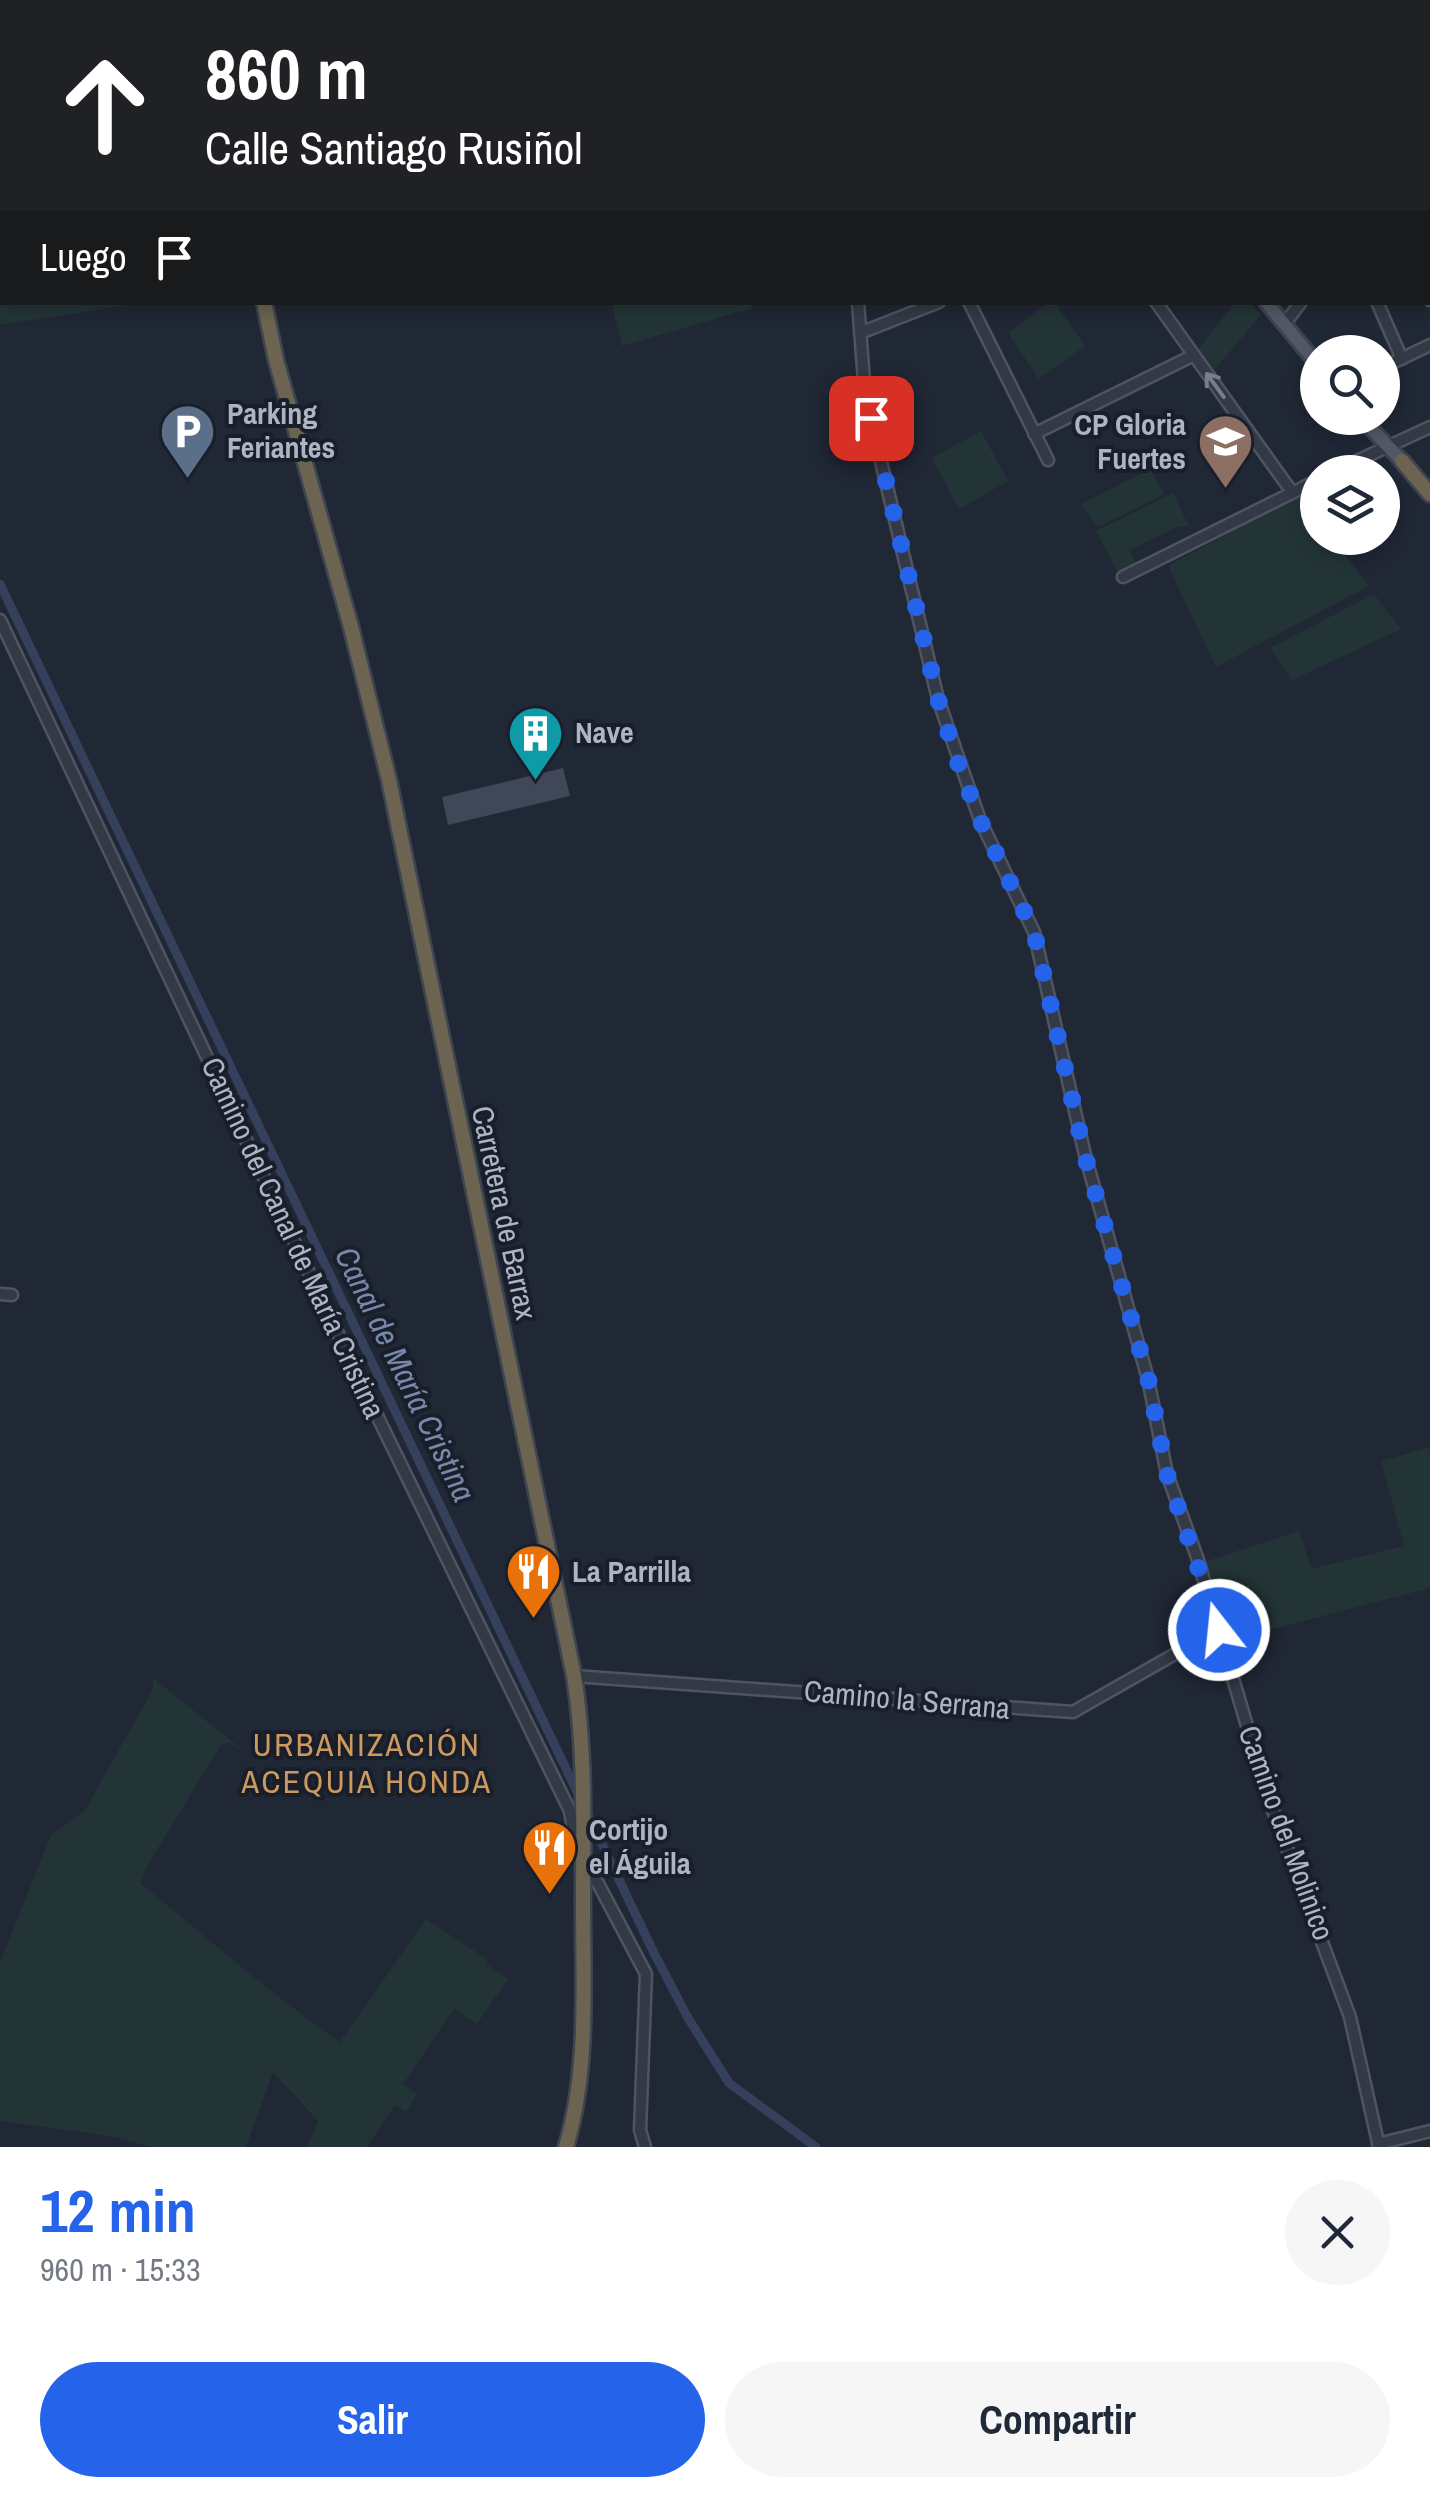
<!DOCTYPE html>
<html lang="es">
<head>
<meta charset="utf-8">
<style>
  :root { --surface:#fff; --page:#f6f6f7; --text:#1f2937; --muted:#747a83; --accent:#2563eb }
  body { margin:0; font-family:"Archivo Narrow",sans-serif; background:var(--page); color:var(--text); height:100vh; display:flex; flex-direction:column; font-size:38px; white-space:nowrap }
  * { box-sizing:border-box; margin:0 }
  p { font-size:32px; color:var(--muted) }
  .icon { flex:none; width:55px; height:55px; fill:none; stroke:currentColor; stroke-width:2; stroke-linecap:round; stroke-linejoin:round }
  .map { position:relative; height:2147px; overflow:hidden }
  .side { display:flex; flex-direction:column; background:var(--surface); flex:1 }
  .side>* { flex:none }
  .guide { position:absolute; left:0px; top:0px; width:1430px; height:305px; box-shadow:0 5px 15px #0003; background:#202124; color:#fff; overflow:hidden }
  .fabs { position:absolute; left:1300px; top:335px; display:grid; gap:20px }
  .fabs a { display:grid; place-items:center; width:100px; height:100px; border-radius:50%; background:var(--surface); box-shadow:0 5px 15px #0003; font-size:50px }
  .pin { position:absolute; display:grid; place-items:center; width:85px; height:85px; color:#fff; margin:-42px; border-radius:20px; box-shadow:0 5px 15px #0006 }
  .me { position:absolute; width:110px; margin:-55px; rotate:344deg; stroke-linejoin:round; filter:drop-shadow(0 0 8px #0008) }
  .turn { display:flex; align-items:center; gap:35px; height:210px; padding:0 40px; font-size:45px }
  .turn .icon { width:130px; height:130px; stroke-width:2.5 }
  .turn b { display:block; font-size:70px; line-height:85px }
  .then { display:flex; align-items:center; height:95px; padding:0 40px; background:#0003; gap:20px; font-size:38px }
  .round { display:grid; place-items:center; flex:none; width:105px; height:105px; border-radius:52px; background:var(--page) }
  .overview { display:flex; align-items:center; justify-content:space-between; height:170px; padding:0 40px }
  h1 { font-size:60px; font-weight:700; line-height:75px; color:var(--accent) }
  .cta { display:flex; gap:20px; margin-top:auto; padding:20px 40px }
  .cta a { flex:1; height:115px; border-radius:60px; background:var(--accent); color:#fff; font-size:40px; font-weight:700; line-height:115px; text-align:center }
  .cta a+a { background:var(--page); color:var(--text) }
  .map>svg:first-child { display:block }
  .green { fill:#233437 }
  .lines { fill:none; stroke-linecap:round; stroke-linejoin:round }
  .canal { stroke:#35415c; stroke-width:9 }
  .building { fill:#3f4758 }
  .minor-casing { stroke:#4e5461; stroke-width:15 }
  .major-casing { stroke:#3d4350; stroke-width:18 }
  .highway-casing { stroke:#3e4451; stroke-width:19 }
  .minor { stroke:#343946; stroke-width:10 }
  .major { stroke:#525866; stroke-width:12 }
  .highway { stroke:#6c6451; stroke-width:14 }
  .oneway { stroke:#777d8b }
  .route { stroke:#2563eb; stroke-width:18; stroke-dasharray:0 32.4 }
  .labels { text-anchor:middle; stroke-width:8; stroke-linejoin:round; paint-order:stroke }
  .poi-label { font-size:30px; font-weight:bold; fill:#aeb4c3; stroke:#191f2a; text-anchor:start }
  .street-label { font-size:30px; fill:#aeb4c3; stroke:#191f2a }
  .water-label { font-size:32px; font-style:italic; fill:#78a; stroke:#191f2a }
  .neighbourhood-label { font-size:32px; letter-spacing:2.5px; fill:#ce995e; stroke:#191f2a }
</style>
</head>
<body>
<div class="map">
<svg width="1430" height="2147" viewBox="0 0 1430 2147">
  <rect width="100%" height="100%" fill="#202735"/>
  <path class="green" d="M2,4V302L140,303L0,325Z
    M1235,302L1250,303L1261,315L1214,370L1199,349Z
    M752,303L753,308L622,346L611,303Z
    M1048,303H1055L1085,346L1039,379L1008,333Z
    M981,431L1008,481L959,509L932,458Z
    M1150,469L1164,494L1098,527L1081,504Z
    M1173,493L1189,526L1177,527L1130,550L1136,563L1118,573L1096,531Z
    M1301,494L1317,517L1318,538H1332L1369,586L1216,667L1168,566Z
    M1374,594L1401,629L1292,680L1270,648Z
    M1430,1447V1588L1227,1641L1204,1562L1299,1531L1312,1569L1404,1546L1381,1461Z
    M153,1678L249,1755L229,1742L220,1746L147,1866L141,1884C207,1937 270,1994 340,2042L426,1919L488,1960L486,1964L508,1979L477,2024L454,2009L403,2084L417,2094L406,2112L395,2105L367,2147H307L318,2121L273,2072L246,2147H152L110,2136L0,2121V1963L51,1835L85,1810L153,1689Z"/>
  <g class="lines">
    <path class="canal" d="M0,584L655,1955L688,2018L729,2083L816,2147"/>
  </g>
  <path class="building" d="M563,768L570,796L448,825L442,797Z"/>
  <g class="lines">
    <defs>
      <path id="minor" d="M742,0L743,2
        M839,0L840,2
        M933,0L935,2
        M1138,0L1141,2
        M1315,0L1320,2
        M314,2V0
        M369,2V0
        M462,2V0
        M584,2L585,0
        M968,2L971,0
        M1109,2L1111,0
        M1257,2L1259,0
        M1386,2L1387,0
        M1428,57L1430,59
        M1428,67H1430
        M1428,85L1430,89
        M1428,143L1430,140
        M1428,294L1430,300
        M858,302L865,395L938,699L980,820L1034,932L1085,1155L1148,1379L1167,1474L1197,1557L1269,1800L1350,2017L1379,2147
        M969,302L1048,460
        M1156,302L1292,492
        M1377,302L1402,359
        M1289,318L1301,302
        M860,333L939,302
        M1382,368L1430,345
        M1034,434L1194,355
        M1333,472L1430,427
        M1123,577L1318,480
        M0,620L365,1391L570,1811L575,1840L646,1974L640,2130L645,2147
        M0,1294L12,1295
        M574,1676L1073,1712L1219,1629
        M1378,2144L1430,2131"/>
      <path id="major" d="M217,0V2
        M1009,0L1012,2
        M1266,302L1318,365
        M1361,418L1402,461"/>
      <path id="highway" d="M264,302L276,360L351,627L389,780L574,1676C586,1752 583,1828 583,1904C583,1985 589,2069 566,2147
        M1402,461L1430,494"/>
    </defs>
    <use href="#minor" class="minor-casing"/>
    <use href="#major" class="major-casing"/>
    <use href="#highway" class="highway-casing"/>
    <use href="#minor" class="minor"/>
    <use href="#major" class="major"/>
    <use href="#highway" class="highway"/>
  </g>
  <defs><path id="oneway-shaft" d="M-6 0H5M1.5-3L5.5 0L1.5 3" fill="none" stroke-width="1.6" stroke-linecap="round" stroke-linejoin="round" transform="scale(2.5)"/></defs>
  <use class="oneway" href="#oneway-shaft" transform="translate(1215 385) rotate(-126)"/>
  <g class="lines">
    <path class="route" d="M871,418L938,699L957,760L980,820L1034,932L1085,1156L1148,1378L1167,1474L1219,1630"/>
  </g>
  <defs>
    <symbol id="parking-pin" viewBox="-11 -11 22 30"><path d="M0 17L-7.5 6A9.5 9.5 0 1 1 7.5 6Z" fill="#5c6f8a" stroke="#191f2a"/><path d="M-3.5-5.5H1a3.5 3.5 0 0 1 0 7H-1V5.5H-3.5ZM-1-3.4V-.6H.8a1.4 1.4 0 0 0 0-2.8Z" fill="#fff"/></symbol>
    <symbol id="school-pin" viewBox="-11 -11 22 30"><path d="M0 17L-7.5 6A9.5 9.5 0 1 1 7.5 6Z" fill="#8d6e63" stroke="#191f2a"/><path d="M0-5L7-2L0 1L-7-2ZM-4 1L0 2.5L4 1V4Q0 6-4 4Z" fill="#fff"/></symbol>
    <symbol id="building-pin" viewBox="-11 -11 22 30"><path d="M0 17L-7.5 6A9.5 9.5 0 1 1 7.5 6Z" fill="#0f9aa8" stroke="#191f2a"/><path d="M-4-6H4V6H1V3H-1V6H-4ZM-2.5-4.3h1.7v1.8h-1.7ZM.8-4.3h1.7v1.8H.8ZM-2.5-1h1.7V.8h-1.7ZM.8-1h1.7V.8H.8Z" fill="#fff"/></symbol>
    <symbol id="restaurant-pin" viewBox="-11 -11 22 30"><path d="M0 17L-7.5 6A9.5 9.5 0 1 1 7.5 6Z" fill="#e8710a" stroke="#191f2a"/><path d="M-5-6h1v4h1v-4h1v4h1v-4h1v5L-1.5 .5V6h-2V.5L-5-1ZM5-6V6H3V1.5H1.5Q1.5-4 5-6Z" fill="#fff"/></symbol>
  </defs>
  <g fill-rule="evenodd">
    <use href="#parking-pin" x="156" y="400" width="63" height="86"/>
    <use href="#school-pin" x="1194" y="410" width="63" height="86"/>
    <use href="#building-pin" x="504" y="702" width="63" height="86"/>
    <use href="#restaurant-pin" x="502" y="1540" width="63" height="86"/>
    <use href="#restaurant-pin" x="518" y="1816" width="63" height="86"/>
  </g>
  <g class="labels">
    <g class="poi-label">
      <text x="227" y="424">Parking<tspan x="227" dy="34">Feriantes</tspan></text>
      <text x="1186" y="435" text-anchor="end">CP Gloria<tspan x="1186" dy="34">Fuertes</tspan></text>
      <text x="575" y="743">Nave</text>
      <text x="572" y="1582">La Parrilla</text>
      <text x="589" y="1840">Cortijo<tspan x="589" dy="34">el Águila</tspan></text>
    </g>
    <g class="street-label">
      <text transform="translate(504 1213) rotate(78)" y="10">Carretera de Barrax</text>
      <text transform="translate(293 1238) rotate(65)" y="10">Camino del Canal de María Cristina</text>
      <text transform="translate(907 1700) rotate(5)" y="10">Camino la Serrana</text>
      <text transform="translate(1286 1833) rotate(70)" y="10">Camino del Molinico</text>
    </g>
    <g class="water-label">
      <text transform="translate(405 1374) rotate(64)" y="11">Canal de María Cristina</text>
    </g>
    <g class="neighbourhood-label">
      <text x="367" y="1756">URBANIZACIÓN<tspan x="367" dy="37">ACEQUIA HONDA</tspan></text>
    </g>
  </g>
</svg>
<div class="fabs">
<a><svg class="icon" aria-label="search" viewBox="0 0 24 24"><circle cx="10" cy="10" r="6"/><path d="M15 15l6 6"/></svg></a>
<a><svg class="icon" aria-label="layers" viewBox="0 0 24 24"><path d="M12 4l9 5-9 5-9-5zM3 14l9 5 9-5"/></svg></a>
</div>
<div class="pin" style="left:871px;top:418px;background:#d93025"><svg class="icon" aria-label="arrive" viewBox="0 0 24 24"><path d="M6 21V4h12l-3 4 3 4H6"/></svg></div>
<svg class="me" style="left:1219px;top:1630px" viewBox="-20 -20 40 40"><circle r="17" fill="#2563eb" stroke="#fff" stroke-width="3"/><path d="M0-11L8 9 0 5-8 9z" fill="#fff"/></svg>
<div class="guide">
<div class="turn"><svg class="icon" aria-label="ahead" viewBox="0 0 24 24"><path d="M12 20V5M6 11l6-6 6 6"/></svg><div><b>860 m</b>Calle Santiago Rusiñol</div></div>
<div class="then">Luego<svg class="icon" aria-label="arrive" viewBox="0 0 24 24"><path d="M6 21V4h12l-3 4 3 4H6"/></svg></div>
</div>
</div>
<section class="side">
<div class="overview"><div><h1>12 min</h1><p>960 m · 15:33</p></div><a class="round"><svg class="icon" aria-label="close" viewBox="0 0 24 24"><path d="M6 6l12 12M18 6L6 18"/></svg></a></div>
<div class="cta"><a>Salir</a><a>Compartir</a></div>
</section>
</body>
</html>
